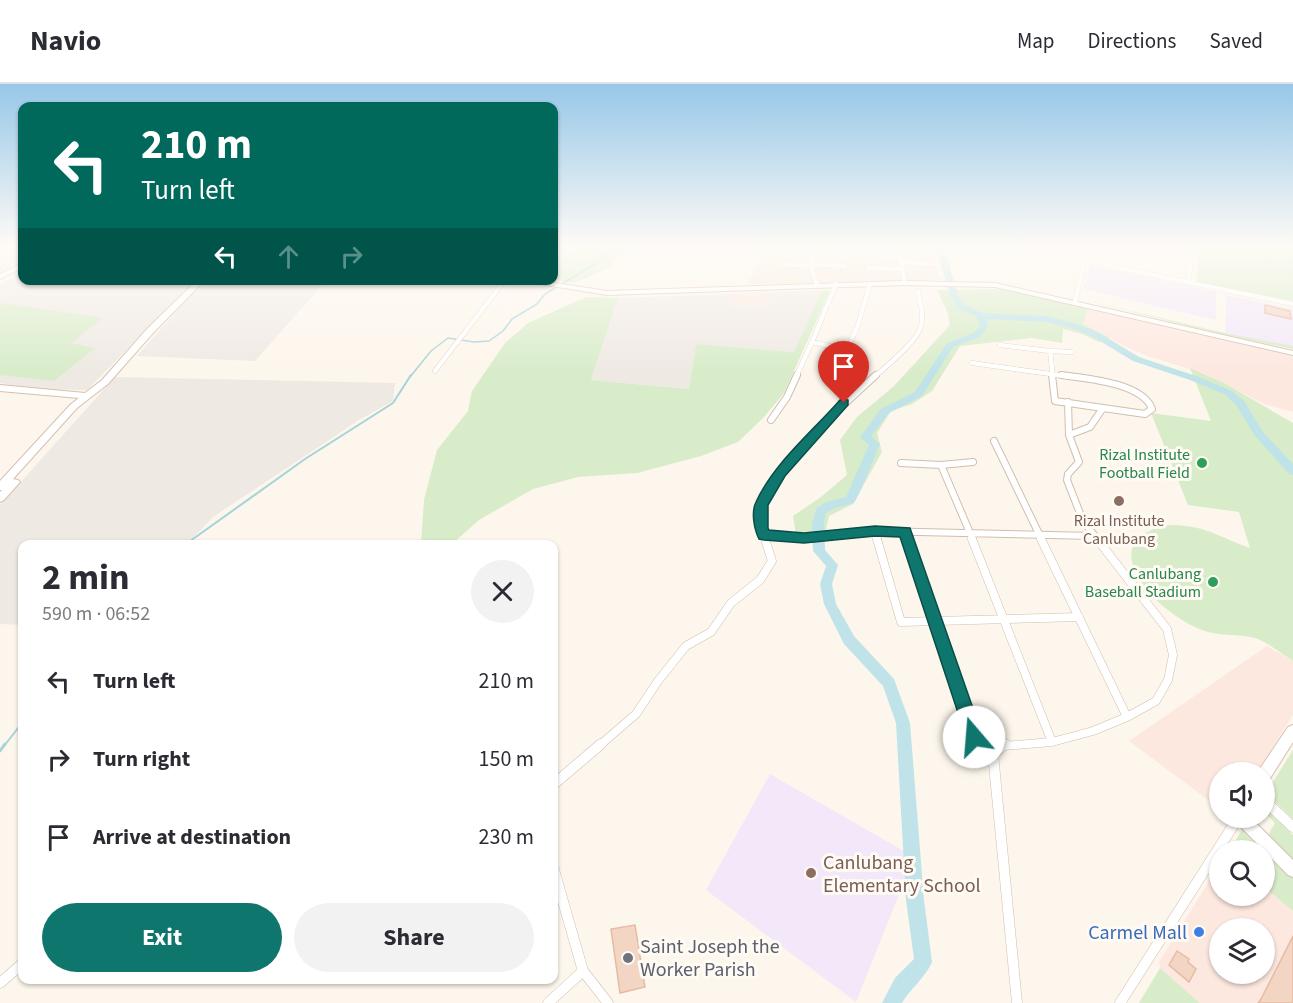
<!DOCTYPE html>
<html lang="en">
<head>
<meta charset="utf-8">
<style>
  :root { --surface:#fff; --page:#f2f2f3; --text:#2b2b33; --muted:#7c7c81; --line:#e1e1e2; --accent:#0f766e }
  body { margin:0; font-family:"Source Sans 3",sans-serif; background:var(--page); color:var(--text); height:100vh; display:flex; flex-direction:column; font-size:22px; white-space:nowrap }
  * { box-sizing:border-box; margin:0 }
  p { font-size:20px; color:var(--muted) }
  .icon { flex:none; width:33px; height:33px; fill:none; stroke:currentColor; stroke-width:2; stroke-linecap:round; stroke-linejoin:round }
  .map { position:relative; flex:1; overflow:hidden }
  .details { position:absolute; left:18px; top:456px; width:540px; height:444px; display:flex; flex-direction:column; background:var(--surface); border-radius:12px; box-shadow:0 2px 4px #0004 }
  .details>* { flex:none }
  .banner { position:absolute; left:18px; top:18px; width:540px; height:183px; border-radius:12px; box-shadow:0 2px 4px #0004; background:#00695c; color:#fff; overflow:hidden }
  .fabs { position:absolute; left:1209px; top:678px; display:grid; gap:12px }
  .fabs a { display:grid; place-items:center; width:66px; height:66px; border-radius:50%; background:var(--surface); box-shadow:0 2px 4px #0004; font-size:30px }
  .pin { position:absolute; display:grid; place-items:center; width:51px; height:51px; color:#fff; margin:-62px -26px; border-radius:50% 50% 50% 0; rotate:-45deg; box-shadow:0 0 6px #0007 }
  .pin .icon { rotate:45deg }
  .me { position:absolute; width:66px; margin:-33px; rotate:342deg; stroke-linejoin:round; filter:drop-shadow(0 0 4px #0008) }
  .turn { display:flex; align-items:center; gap:21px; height:126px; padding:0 24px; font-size:27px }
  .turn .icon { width:78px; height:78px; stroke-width:2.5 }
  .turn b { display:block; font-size:42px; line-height:51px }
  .lanes { display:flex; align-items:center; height:57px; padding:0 24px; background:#0003; justify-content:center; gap:30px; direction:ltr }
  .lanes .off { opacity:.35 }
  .round { display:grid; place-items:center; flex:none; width:63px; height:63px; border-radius:32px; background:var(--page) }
  .summary { display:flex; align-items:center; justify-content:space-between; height:102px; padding:0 24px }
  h1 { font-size:36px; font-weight:700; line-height:45px }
  .button { display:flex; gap:12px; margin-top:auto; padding:12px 24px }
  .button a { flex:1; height:69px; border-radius:36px; background:var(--accent); color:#fff; font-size:24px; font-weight:700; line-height:69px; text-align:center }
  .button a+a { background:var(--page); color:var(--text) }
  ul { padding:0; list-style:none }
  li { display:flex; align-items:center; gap:18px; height:78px; padding:0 24px }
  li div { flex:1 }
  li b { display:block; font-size:22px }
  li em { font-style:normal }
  header { display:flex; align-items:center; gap:36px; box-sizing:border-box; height:84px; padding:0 30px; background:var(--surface); border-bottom:2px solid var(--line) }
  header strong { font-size:28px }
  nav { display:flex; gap:33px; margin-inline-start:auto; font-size:21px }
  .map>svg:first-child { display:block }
  .residential { fill:#f5e8da }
  .commercial { fill:#fde8e0; fill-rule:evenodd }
  .industrial { fill:#efe9e4 }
  .education { fill:#f3e8fa }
  .green { fill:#d8ecc9 }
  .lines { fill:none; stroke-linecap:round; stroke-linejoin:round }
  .stream-far2 { stroke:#a5d3da; stroke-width:1.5 }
  .stream-far1 { stroke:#a5d3da; stroke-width:2 }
  .stream { stroke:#a5d3da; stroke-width:3 }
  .river { fill:#bfe3e8; fill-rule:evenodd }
  .building { fill:#f3d5c3; stroke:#e6bba3; stroke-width:1.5 }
  .street-far3-casing { stroke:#d1beb0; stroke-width:5 }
  .street-far2-casing { stroke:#d1beb0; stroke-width:8 }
  .street-far1-casing { stroke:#d1beb0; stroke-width:9 }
  .street-casing { stroke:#d1beb0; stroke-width:11 }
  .secondary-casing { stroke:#d6c0b0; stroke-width:2 }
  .street-far3 { stroke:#fff; stroke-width:4.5 }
  .street-far2 { stroke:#fff; stroke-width:6 }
  .street-far1 { stroke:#fff; stroke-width:8 }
  .street { stroke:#fff; stroke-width:10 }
  .secondary { fill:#fff; fill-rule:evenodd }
  .route { fill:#0f766e; stroke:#0a4d48; stroke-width:1.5 }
  .leisure-dot { fill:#2e9e5b; stroke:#fffaf3; stroke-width:2 }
  .education-dot { fill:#8d6e63; stroke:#fffaf3; stroke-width:2 }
  .shop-dot { fill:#3f7fe0; stroke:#fffaf3; stroke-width:2 }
  .worship-dot { fill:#6b7280; stroke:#fffaf3; stroke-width:2 }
  .labels { text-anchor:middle; stroke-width:6; stroke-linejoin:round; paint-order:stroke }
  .leisure-label { font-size:16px; fill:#27864d; stroke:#fffaf3; text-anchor:end }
  .education-label { font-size:16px; fill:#785e54; stroke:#fffaf3 }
  .near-education-label { font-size:20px; fill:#785e54; stroke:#fffaf3; text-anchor:start }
  .near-shop-label { font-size:20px; fill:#366cbe; stroke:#fffaf3; text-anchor:end }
  .near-worship-label { font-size:20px; fill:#5b616d; stroke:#fffaf3; text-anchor:start }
</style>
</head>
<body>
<header>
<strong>Navio</strong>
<nav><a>Map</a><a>Directions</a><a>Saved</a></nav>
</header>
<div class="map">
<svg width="1293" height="919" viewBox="0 0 1293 919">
  <rect width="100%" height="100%" fill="#fdf6ec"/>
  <path class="residential" d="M0,162H22V178L0,190Z
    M765,162H928L941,196L748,200Z"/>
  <path class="commercial" d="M770,208V223L730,220L731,210Z
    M1088,223L1293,271V328L1264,320L1205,290L1148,272L1126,263L1083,240Z
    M1267,562L1293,577V631L1257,688H1220L1219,724L1129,657Z
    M1219,781L1220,812H1264L1265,804L1293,827V919H1200L1160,884L1159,878ZM1220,844H1264V890H1220Z"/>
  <path class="industrial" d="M22,188V196L194,197L87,306L35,305L0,299V200Z
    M209,197V196L326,197L255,277L137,272L189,213Z
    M822,206L794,268L696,260L689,305L591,296L618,214L731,210L730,220L769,223L770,208Z
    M115,293L395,299L393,317L359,336L213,433L193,454L181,460H22V541L0,540V421Z"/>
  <path class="education" d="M1090,181L1216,208V236L1084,205Z
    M1226,211L1293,225V262L1225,249Z
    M770,690L914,773L856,918L706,806Z"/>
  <path class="green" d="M577,162H631L609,183L584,195L574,199L554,196V180C562,173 571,171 577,162Z
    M1198,162H1293V217L1197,198Z
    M1004,205L1088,224L1083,240L1110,254L1099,258L1082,250L1063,245L1062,259L1032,254L960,262L932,307L912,320L891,327L877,349L882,368L853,420L829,432L825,450L796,451L793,432L821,413L847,391L840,356L857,333L894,302L950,241L948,229L937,206Z
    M822,206L830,207L784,309L764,333L738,358L701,372L637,389L578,393L533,405L479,436L452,460H421L424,416L437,366L468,327L472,307L505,259L528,239L586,213L618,214L591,296L689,305L696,260L794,268Z
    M1080,215L1225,249L1293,262V265L1225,251Z
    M0,219L103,234L71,259L95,264L54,297L0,291Z
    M1190,284L1224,299L1293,339V577C1283,571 1268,559 1258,555C1245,550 1227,552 1213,549C1199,547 1179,535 1168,526C1147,511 1111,468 1146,449C1154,444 1162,441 1172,441C1207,442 1219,453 1250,464L1239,428L1188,421L1151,329L1211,337Z
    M1293,666V735L1266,709Z
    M1270,727L1293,751V781L1267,753L1275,739L1267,731Z
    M1243,744L1293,793V827L1265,804L1264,766H1230Z
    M1160,884L1200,919H1139Z"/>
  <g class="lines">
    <path class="stream-far2" d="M410,293L431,267L448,254L474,258L489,257L503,247L512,235L537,220L545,210L597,179L619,162"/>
    <path class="stream-far1" d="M186,460L305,375L393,319L411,291
      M4,662L22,639"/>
    <path class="stream" d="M0,667L5,660"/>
    <path class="river" d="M936,162H944L958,212L965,221L983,229L1047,232L1083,242L1101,250L1139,273L1196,292L1232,307L1244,317L1263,348L1293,380V391L1289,390L1255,352L1236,321L1226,311L1190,296L1133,277L1095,254L1077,246L1047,238L986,235L988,242L980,253L953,263L922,312L889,329L871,352L880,360C871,380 865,400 854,419L835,424L826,429L824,438L825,466L838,481L832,500L836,520L854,552L894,595L910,639L924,816L932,878C926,893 910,905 902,919H882L895,894L914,875L906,816L896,639L883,602L844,560L824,520L820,500L826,482L813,467L812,438L817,424L827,418L846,413L869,361L860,353L881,325L915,308L947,259L974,249L980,242L977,233L959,225L950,212Z"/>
  </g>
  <path class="building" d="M1265,221L1290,227L1291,235L1265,229Z
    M635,841L645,903L620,909L611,845Z
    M1293,852V919H1258L1261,915Z
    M1177,867L1189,875L1188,878L1196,885L1189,898L1169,881Z"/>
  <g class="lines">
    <defs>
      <path id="street-far3" d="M810,162L811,182L817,201
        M898,162L905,199
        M1014,162L1293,220
        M899,165L932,167
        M554,166L557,173L554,176
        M775,167L811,169
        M811,167L901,172
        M1062,171L1065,162
        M902,178L932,180
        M782,180L811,182
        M811,180L845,182
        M867,184L903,185
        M1189,198L1191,162
        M836,200L812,258L847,266L858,241L870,200
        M1075,218L1088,162
        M1000,261L1050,267
        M972,279L1072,293
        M435,287L505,196
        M796,293L812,258
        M874,293C886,283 915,258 920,245C925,233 920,218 918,207
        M1053,293L1050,267L1072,268"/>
      <path id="street-far2" d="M876,291C842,322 780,377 762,419C758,428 760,443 764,451L804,454L875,447L1094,452
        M1052,291L1055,317L1103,324L1090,343L1069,351L1079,378L1068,390L1067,396L1083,437L1098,456
        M1061,291C1085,294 1143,299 1152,325L1145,330L1103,324
        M1068,318L1069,351
        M771,336L787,313L797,291
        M994,357L1042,456
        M901,379L941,381L973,378
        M941,381L973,456
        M875,447L878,456
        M905,448L908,456
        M764,451L766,456"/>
      <path id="street-far1" d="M877,455L901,538L1079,533
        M907,455L974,653
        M972,455L1052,658
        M1041,455L1127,633
        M599,662L636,630L658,597L686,562L711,548L731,519L760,496L772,477L765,455
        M1003,662L1052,658L1093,647L1127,633L1156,617L1168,596L1173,571L1167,545L1097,455"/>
      <path id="street" d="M1005,660L993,670L1017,919
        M554,700L601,660
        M1264,716L1293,743
        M554,786L583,887L608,919
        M0,899L22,880
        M548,919L583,887
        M1120,919L1238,734"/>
      <path id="secondary" d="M22,180V184L0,195V190Z
        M197,196H205L153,249L108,300L77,324L13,395L18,396L20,398L4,416L0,418V408L2,406H0V397L71,320L79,314L0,307V301L85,309L102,296L147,245Z
        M515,196H536L607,207L905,197L995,199L1293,267V271L995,203L905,201L607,211Z
        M1293,641V658L1269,696L1264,697V688H1258L1259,686L1288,643Z
        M1235,734H1251L1293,776V793L1288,791L1237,739Z"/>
    </defs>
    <use href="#street-far3" class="street-far3-casing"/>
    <use href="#street-far2" class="street-far2-casing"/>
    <use href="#street-far1" class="street-far1-casing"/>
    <use href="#street" class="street-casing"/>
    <use href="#secondary" class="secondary-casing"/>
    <use href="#street-far3" class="street-far3"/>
    <use href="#street-far2" class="street-far2"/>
    <use href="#street-far1" class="street-far1"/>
    <use href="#street" class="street"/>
    <use href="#secondary" class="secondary"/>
  </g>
  <linearGradient id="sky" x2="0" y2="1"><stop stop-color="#97c7e8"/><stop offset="0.56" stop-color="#fefbf6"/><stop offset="1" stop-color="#fefbf6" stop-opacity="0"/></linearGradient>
  <rect width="1293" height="290" fill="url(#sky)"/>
  <path class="route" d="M844,315L848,316V321L785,392L768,421V444L769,446L804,449L875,442L910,444L983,653L980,659L974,661L968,659L966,653L900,453L875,452L804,459L764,456L759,455C754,445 751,428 756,418C774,379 812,348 840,316Z"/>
  <g class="leisure-dot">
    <circle cx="1202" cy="379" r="6"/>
    <circle cx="1213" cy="498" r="6"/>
  </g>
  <g class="education-dot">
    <circle cx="1119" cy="417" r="6"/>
    <circle cx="811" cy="789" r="6"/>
  </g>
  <circle class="shop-dot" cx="1199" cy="848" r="6"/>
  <circle class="worship-dot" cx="628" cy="874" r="6"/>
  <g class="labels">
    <g class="leisure-label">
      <text x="1190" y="376">Rizal Institute<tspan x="1190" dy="18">Football Field</tspan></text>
      <text x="1201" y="495">Canlubang<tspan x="1201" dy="18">Baseball Stadium</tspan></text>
    </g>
    <g class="education-label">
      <text x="1119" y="442">Rizal Institute<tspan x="1119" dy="18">Canlubang</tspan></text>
    </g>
    <g class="near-education-label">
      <text x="823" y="785">Canlubang<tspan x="823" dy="23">Elementary School</tspan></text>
    </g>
    <g class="near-shop-label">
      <text x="1187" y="855">Carmel Mall</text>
    </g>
    <g class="near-worship-label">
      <text x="640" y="869">Saint Joseph the<tspan x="640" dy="23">Worker Parish</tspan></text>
    </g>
  </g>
</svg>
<div class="fabs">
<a><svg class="icon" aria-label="sound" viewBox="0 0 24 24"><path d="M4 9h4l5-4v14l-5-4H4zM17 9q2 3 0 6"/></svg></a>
<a><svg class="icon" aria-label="search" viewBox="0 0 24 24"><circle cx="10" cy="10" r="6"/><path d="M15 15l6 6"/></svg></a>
<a><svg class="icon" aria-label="layers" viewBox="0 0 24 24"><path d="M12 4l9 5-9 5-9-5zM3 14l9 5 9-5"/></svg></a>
</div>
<div class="pin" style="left:844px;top:319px;background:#d93025"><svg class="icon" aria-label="arrive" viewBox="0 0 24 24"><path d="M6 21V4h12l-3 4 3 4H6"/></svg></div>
<svg class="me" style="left:974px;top:653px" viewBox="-20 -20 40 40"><circle r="19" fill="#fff"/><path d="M0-13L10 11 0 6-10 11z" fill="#0f766e"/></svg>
<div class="banner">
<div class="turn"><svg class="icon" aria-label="left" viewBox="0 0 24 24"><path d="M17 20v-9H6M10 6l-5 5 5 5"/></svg><div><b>210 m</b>Turn left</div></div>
<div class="lanes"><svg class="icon" aria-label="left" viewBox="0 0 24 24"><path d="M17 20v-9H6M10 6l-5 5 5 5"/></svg><svg class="icon off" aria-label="ahead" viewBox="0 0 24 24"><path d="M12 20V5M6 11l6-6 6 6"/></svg><svg class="icon off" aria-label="right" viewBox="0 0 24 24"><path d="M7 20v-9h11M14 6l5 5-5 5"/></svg></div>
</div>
<section class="details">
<div class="summary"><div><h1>2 min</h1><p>590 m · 06:52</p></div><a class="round"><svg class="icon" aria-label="close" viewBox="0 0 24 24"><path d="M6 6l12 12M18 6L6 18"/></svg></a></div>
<ul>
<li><svg class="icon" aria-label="left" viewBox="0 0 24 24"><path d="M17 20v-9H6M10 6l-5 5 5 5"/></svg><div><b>Turn left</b></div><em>210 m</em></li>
<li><svg class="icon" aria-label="right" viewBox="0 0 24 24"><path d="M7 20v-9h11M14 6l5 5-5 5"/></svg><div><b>Turn right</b></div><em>150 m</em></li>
<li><svg class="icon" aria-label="arrive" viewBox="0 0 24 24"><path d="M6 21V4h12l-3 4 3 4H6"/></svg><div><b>Arrive at destination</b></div><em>230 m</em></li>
</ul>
<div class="button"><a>Exit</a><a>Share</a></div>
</section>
</div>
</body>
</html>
